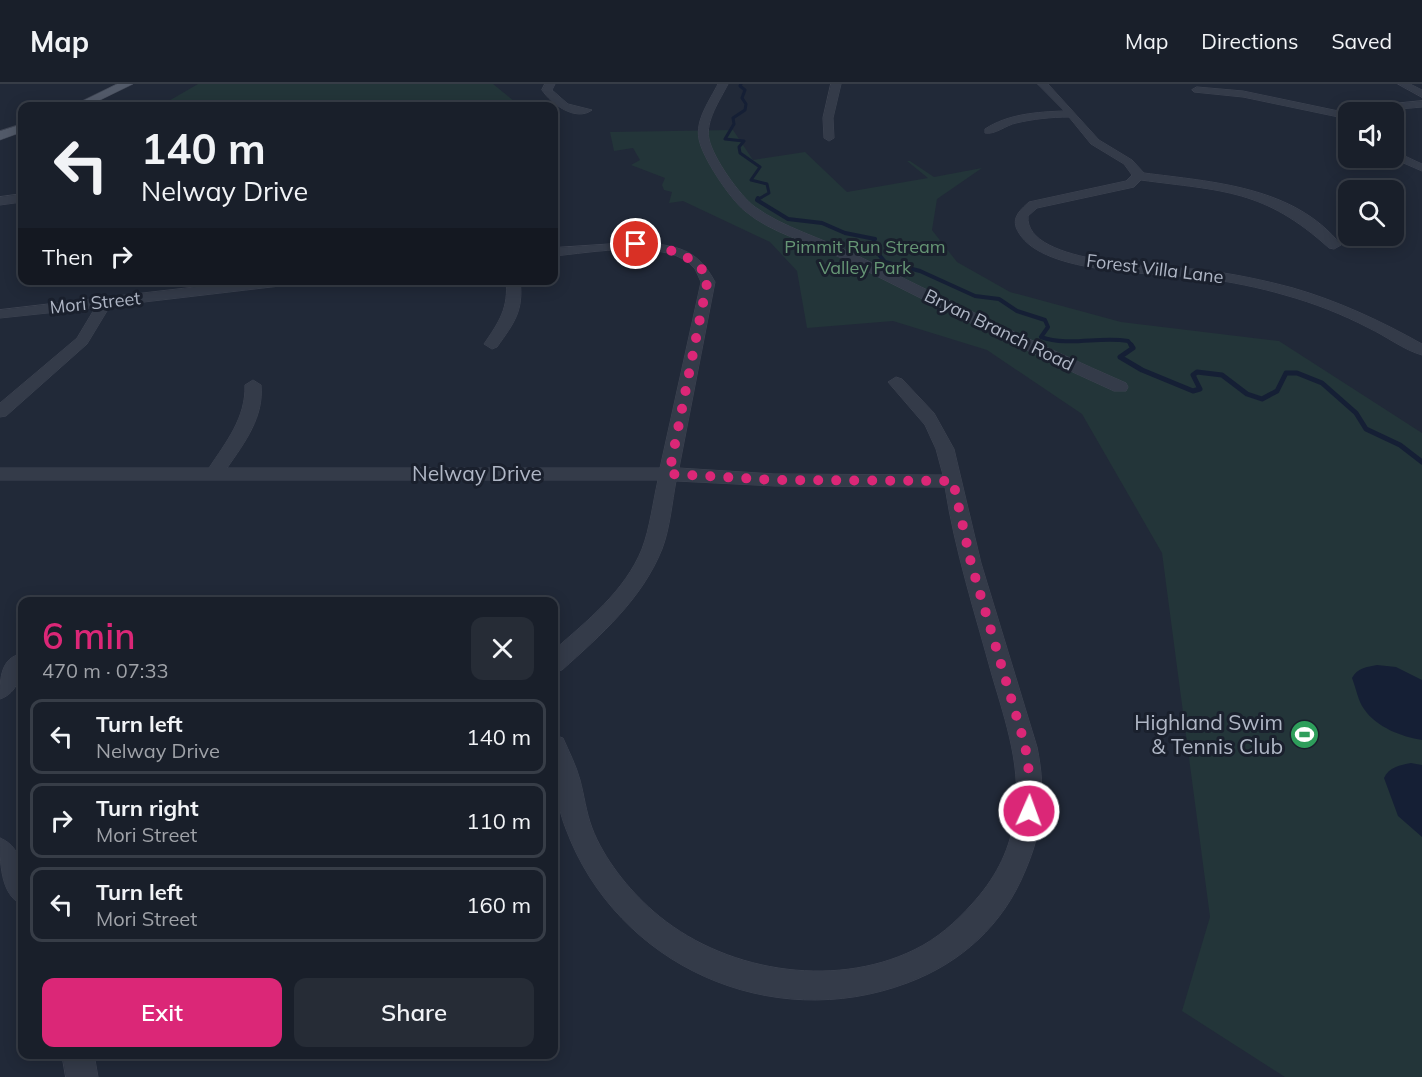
<!DOCTYPE html>
<html lang="en">
<head>
<meta charset="utf-8">
<style>
  :root { --surface:#191f2a; --page:#262c36; --text:#f1f3f6; --muted:#9fa2a8; --line:#373d47; --accent:#db2777 }
  body { margin:0; font-family:Mulish,sans-serif; background:var(--page); color:var(--text); height:100vh; display:flex; flex-direction:column; font-size:22px; white-space:nowrap }
  * { box-sizing:border-box; margin:0 }
  p { font-size:20px; color:var(--muted) }
  .icon { flex:none; width:33px; height:33px; fill:none; stroke:currentColor; stroke-width:2; stroke-linecap:round; stroke-linejoin:round }
  .map { position:relative; flex:1; overflow:hidden }
  .drawer { position:absolute; left:18px; top:513px; width:540px; height:462px; display:flex; flex-direction:column; background:var(--surface); border-radius:12px; box-shadow:0 3px 15px #0003,0 0 0 2px var(--line) }
  .drawer>* { flex:none }
  .hud { position:absolute; left:18px; top:18px; width:540px; height:183px; border-radius:12px; box-shadow:0 3px 15px #0003,0 0 0 2px var(--line); background:#191f2a; color:var(--text); overflow:hidden }
  .fabs { position:absolute; left:1338px; top:18px; display:grid; gap:12px }
  .fabs a { display:grid; place-items:center; width:66px; height:66px; border-radius:12px; background:var(--surface); box-shadow:0 3px 15px #0003,0 0 0 2px var(--line); font-size:30px }
  .pin { position:absolute; display:grid; place-items:center; width:51px; height:51px; color:#fff; margin:-26px; border:3px solid #fff; border-radius:50%; box-shadow:0 2px 6px #0007 }
  .me { position:absolute; width:66px; margin:-33px; rotate:2deg; stroke-linejoin:round; filter:drop-shadow(0 0 4px #0008) }
  .turn { display:flex; align-items:center; gap:21px; height:126px; padding:0 24px; font-size:27px }
  .turn .icon { width:78px; height:78px; stroke-width:2.5 }
  .turn b { display:block; font-size:42px; line-height:51px }
  .then { display:flex; align-items:center; height:57px; padding:0 24px; background:#0003; gap:12px; font-size:22px }
  .round { display:grid; place-items:center; flex:none; width:63px; height:63px; border-radius:12px; background:var(--page) }
  .overview { display:flex; align-items:center; justify-content:space-between; height:102px; padding:0 24px }
  h1 { font-size:36px; font-weight:600; line-height:45px; color:var(--accent) }
  .button { display:flex; gap:12px; margin-top:auto; padding:12px 24px }
  .button a { flex:1; height:69px; border-radius:12px; background:var(--accent); color:#fff; font-size:24px; font-weight:600; line-height:69px; text-align:center }
  .button a+a { background:var(--page); color:var(--text) }
  ul { padding:0; list-style:none }
  li { display:flex; align-items:center; gap:18px; height:75px; margin:0 12px 9px; padding:0 12px; border:3px solid var(--line); border-radius:12px }
  li div { flex:1 }
  li b { display:block; font-size:22px }
  li em { font-style:normal }
  header { display:flex; align-items:center; gap:36px; box-sizing:border-box; height:84px; padding:0 30px; background:var(--surface); border-bottom:2px solid var(--line) }
  header strong { font-size:28px }
  nav { display:flex; gap:33px; margin-inline-start:auto; font-size:21px }
  .map>svg:first-child { display:block }
  .green { fill:#233539 }
  .water { fill:#151f35 }
  .lines { fill:none; stroke-linecap:round; stroke-linejoin:round }
  .stream-far2 { stroke:#151f35; stroke-width:3 }
  .stream-far1 { stroke:#151f35; stroke-width:4 }
  .stream { stroke:#151f35; stroke-width:5 }
  .minor-casing { stroke:#3e4452; stroke-width:1 }
  .major-casing { stroke:#3e4452; stroke-width:1 }
  .minor { fill:#343b49; fill-rule:evenodd }
  .major { fill:#525a69; fill-rule:evenodd }
  .route { stroke:#db2777; stroke-width:10; stroke-dasharray:0 18 }
  .labels { text-anchor:middle; stroke-width:6; stroke-linejoin:round; paint-order:stroke }
  .far-park-label { font-size:18px; fill:#669675; stroke:#1a202d }
  .far-street-label { font-size:18px; fill:#afb6c5; stroke:#1a202d }
  .street-label { font-size:21px; fill:#afb6c5; stroke:#1a202d }
  .poi-label { font-size:21px; fill:#afb6c5; stroke:#1a202d; text-anchor:end }
</style>
</head>
<body>
<header>
<strong>Map</strong>
<nav><a>Map</a><a>Directions</a><a>Saved</a></nav>
</header>
<div class="map">
<svg width="1422" height="993" viewBox="0 0 1422 993">
  <rect width="100%" height="100%" fill="#212938"/>
  <path class="green" d="M198,0H493L520,22H160Z
    M733,46L753,76L805,68L847,108L928,94L907,77H910L934,93L982,84L937,115L932,146L957,178L1010,208L1121,238L1279,257L1422,349V993H1285L1182,927L1210,833L1162,469L1082,330L987,266L893,237L807,244L797,187L770,158L683,117L669,119L672,108L664,106L662,101L665,94L631,81L640,76L633,64L614,67L610,48Z"/>
  <path class="water" d="M1377,581L1396,583L1422,596V656C1402,653 1376,643 1364,625C1358,617 1356,604 1352,594C1357,584 1367,583 1377,581Z
    M1411,679L1422,681V753L1398,732L1384,694C1389,683 1400,681 1411,679Z"/>
  <g class="lines">
    <path class="stream-far2" d="M741,0L740,2L745,6L742,14L746,20L745,26L733,34L734,40L725,55L744,57L739,63L740,69L760,83L751,96L767,100L769,109L757,116"/>
    <path class="stream-far1" d="M758,114L757,116L788,135L822,139L845,149L875,155L871,161L885,178L920,187L975,212L999,215L1017,227L1045,236L1048,243L1041,253C1069,263 1099,252 1128,257L1132,262"/>
    <path class="stream" d="M1131,261L1133,264L1120,273L1142,286L1193,307L1200,305L1193,291L1197,288L1222,291L1247,310L1262,315L1277,307L1286,289H1297L1322,299L1356,329L1366,345L1400,361L1422,378"/>
    <defs>
      <path id="minor" d="M545,0H555L552,6L568,20L592,26C576,38 551,20 542,6Z
        M718,0H728C720,16 705,37 709,55C713,74 740,112 755,123C784,144 822,154 854,170C944,214 1034,259 1126,299L1128,303L1126,307H1114C1021,265 930,219 839,173C809,158 771,149 745,127C730,115 702,73 699,55C695,36 710,16 718,0Z
        M831,0H841L833,34L834,54L829,57L824,54L823,34Z
        M1038,0H1048L1099,56L1132,76L1144,89C1212,98 1294,102 1341,161L1334,165L1329,164C1264,105 1223,107 1141,96L1134,103L1037,124L1028,132C1024,182 1170,182 1203,186C1234,190 1263,196 1293,204C1338,217 1381,237 1422,260V271C1404,266 1386,252 1369,244C1342,230 1314,219 1285,211C1258,203 1231,198 1204,194C1159,189 1044,191 1019,149C1010,135 1019,127 1029,118L1126,97L1132,91L1124,80L1091,60L1069,33C1051,33 1033,35 1016,39C1006,41 995,51 985,49V45C1008,30 1037,28 1064,27Z
        M1398,0H1410L1422,6V13Z
        M1197,3L1243,7L1348,29V35L1243,13L1194,8L1192,6Z
        M1422,17V23L1366,28L1389,20Z
        M1394,67L1422,80V87L1392,74Z
        M22,110V118L0,121V113Z
        M640,158C677,162 697,164 715,198L679,384L775,390L943,391L936,365L925,341L888,298L896,293L902,295L934,329L954,365L981,479L1037,663C1046,707 1043,746 1025,787C1003,841 961,879 907,899C771,950 617,882 566,745C554,715 554,683 554,651L563,654C569,668 576,681 580,696C584,711 586,728 592,744C604,775 628,805 653,827C721,887 832,906 914,866C937,855 956,838 972,820C994,796 1009,769 1014,737C1023,686 1006,639 992,591C975,529 955,467 945,403L775,402L676,397C672,418 670,444 662,465C642,515 601,551 562,586L554,588V566C587,537 625,507 642,465C650,444 653,418 658,396H0V384H209C226,358 246,334 245,301L253,296L261,301C264,333 245,358 227,384H660L701,198C699,194 697,189 695,185C671,153 588,169 554,172V164Z
        M255,196H304L297,200L110,222L87,260L6,332L0,333V319L77,254L95,224L0,234V226Z
        M506,196H520C524,227 514,239 497,263L492,265L484,260C499,238 509,224 506,196Z
        M17,571L22,572C22,590 18,609 0,615C0,597 0,577 17,571Z
        M0,754C26,764 25,798 22,821C0,810 0,778 0,754Z
        M62,970H94L98,993H66Z"/>
      <path id="major" d="M117,0H133L88,22H72Z
        M22,40V48L0,56V47Z"/>
    </defs>
    <use href="#minor" class="minor-casing"/>
    <use href="#major" class="major-casing"/>
    <use href="#minor" class="minor"/>
    <use href="#major" class="major"/>
  </g>
  <g class="lines">
    <path class="route" d="M636,160C663,163 694,169 708,194L669,390L775,396L953,397L971,479L1025,661L1030,695L1029,727"/>
  </g>
  <defs>
    <symbol id="stadium-disc" viewBox="-11 -11 22 22"><circle r="9.5" fill="#2e9e5b" stroke="#1a202d"/><path d="M0-5a6.5 5 0 1 0 0 10a6.5 5 0 1 0 0-10ZM-3.5-1.8h7v3.6h-7Z" fill="#fff"/></symbol>
  </defs>
  <g fill-rule="evenodd">
    <use href="#stadium-disc" x="1288" y="634" width="33" height="33"/>
  </g>
  <g class="labels">
    <g class="far-park-label">
      <text x="865" y="169">Pimmit Run Stream<tspan x="865" dy="21">Valley Park</tspan></text>
    </g>
    <g class="far-street-label">
      <text transform="translate(1155 185) rotate(7)" y="6">Forest Villa Lane</text>
      <text transform="translate(95 219) rotate(-6)" y="6">Mori Street</text>
      <text transform="translate(999 246) rotate(26)" y="6">Bryan Branch Road</text>
    </g>
    <g class="street-label">
      <text x="477" y="397">Nelway Drive</text>
    </g>
    <g class="poi-label">
      <text x="1283" y="646">Highland Swim<tspan x="1283" dy="24">&amp; Tennis Club</tspan></text>
    </g>
  </g>
</svg>
<div class="fabs">
<a><svg class="icon" aria-label="sound" viewBox="0 0 24 24"><path d="M4 9h4l5-4v14l-5-4H4zM17 9q2 3 0 6"/></svg></a>
<a><svg class="icon" aria-label="search" viewBox="0 0 24 24"><circle cx="10" cy="10" r="6"/><path d="M15 15l6 6"/></svg></a>
</div>
<div class="pin" style="left:636px;top:160px;background:#d93025"><svg class="icon" aria-label="arrive" viewBox="0 0 24 24"><path d="M6 21V4h12l-3 4 3 4H6"/></svg></div>
<svg class="me" style="left:1029px;top:727px" viewBox="-20 -20 40 40"><circle r="17" fill="#db2777" stroke="#fff" stroke-width="3"/><path d="M0-11L8 9 0 5-8 9z" fill="#fff"/></svg>
<div class="hud">
<div class="turn"><svg class="icon" aria-label="left" viewBox="0 0 24 24"><path d="M17 20v-9H6M10 6l-5 5 5 5"/></svg><div><b>140 m</b>Nelway Drive</div></div>
<div class="then">Then<svg class="icon" aria-label="right" viewBox="0 0 24 24"><path d="M7 20v-9h11M14 6l5 5-5 5"/></svg></div>
</div>
<section class="drawer">
<div class="overview"><div><h1>6 min</h1><p>470 m · 07:33</p></div><a class="round"><svg class="icon" aria-label="close" viewBox="0 0 24 24"><path d="M6 6l12 12M18 6L6 18"/></svg></a></div>
<ul>
<li><svg class="icon" aria-label="left" viewBox="0 0 24 24"><path d="M17 20v-9H6M10 6l-5 5 5 5"/></svg><div><b>Turn left</b><p>Nelway Drive</p></div><em>140 m</em></li>
<li><svg class="icon" aria-label="right" viewBox="0 0 24 24"><path d="M7 20v-9h11M14 6l5 5-5 5"/></svg><div><b>Turn right</b><p>Mori Street</p></div><em>110 m</em></li>
<li><svg class="icon" aria-label="left" viewBox="0 0 24 24"><path d="M17 20v-9H6M10 6l-5 5 5 5"/></svg><div><b>Turn left</b><p>Mori Street</p></div><em>160 m</em></li>
</ul>
<div class="button"><a>Exit</a><a>Share</a></div>
</section>
</div>
</body>
</html>
